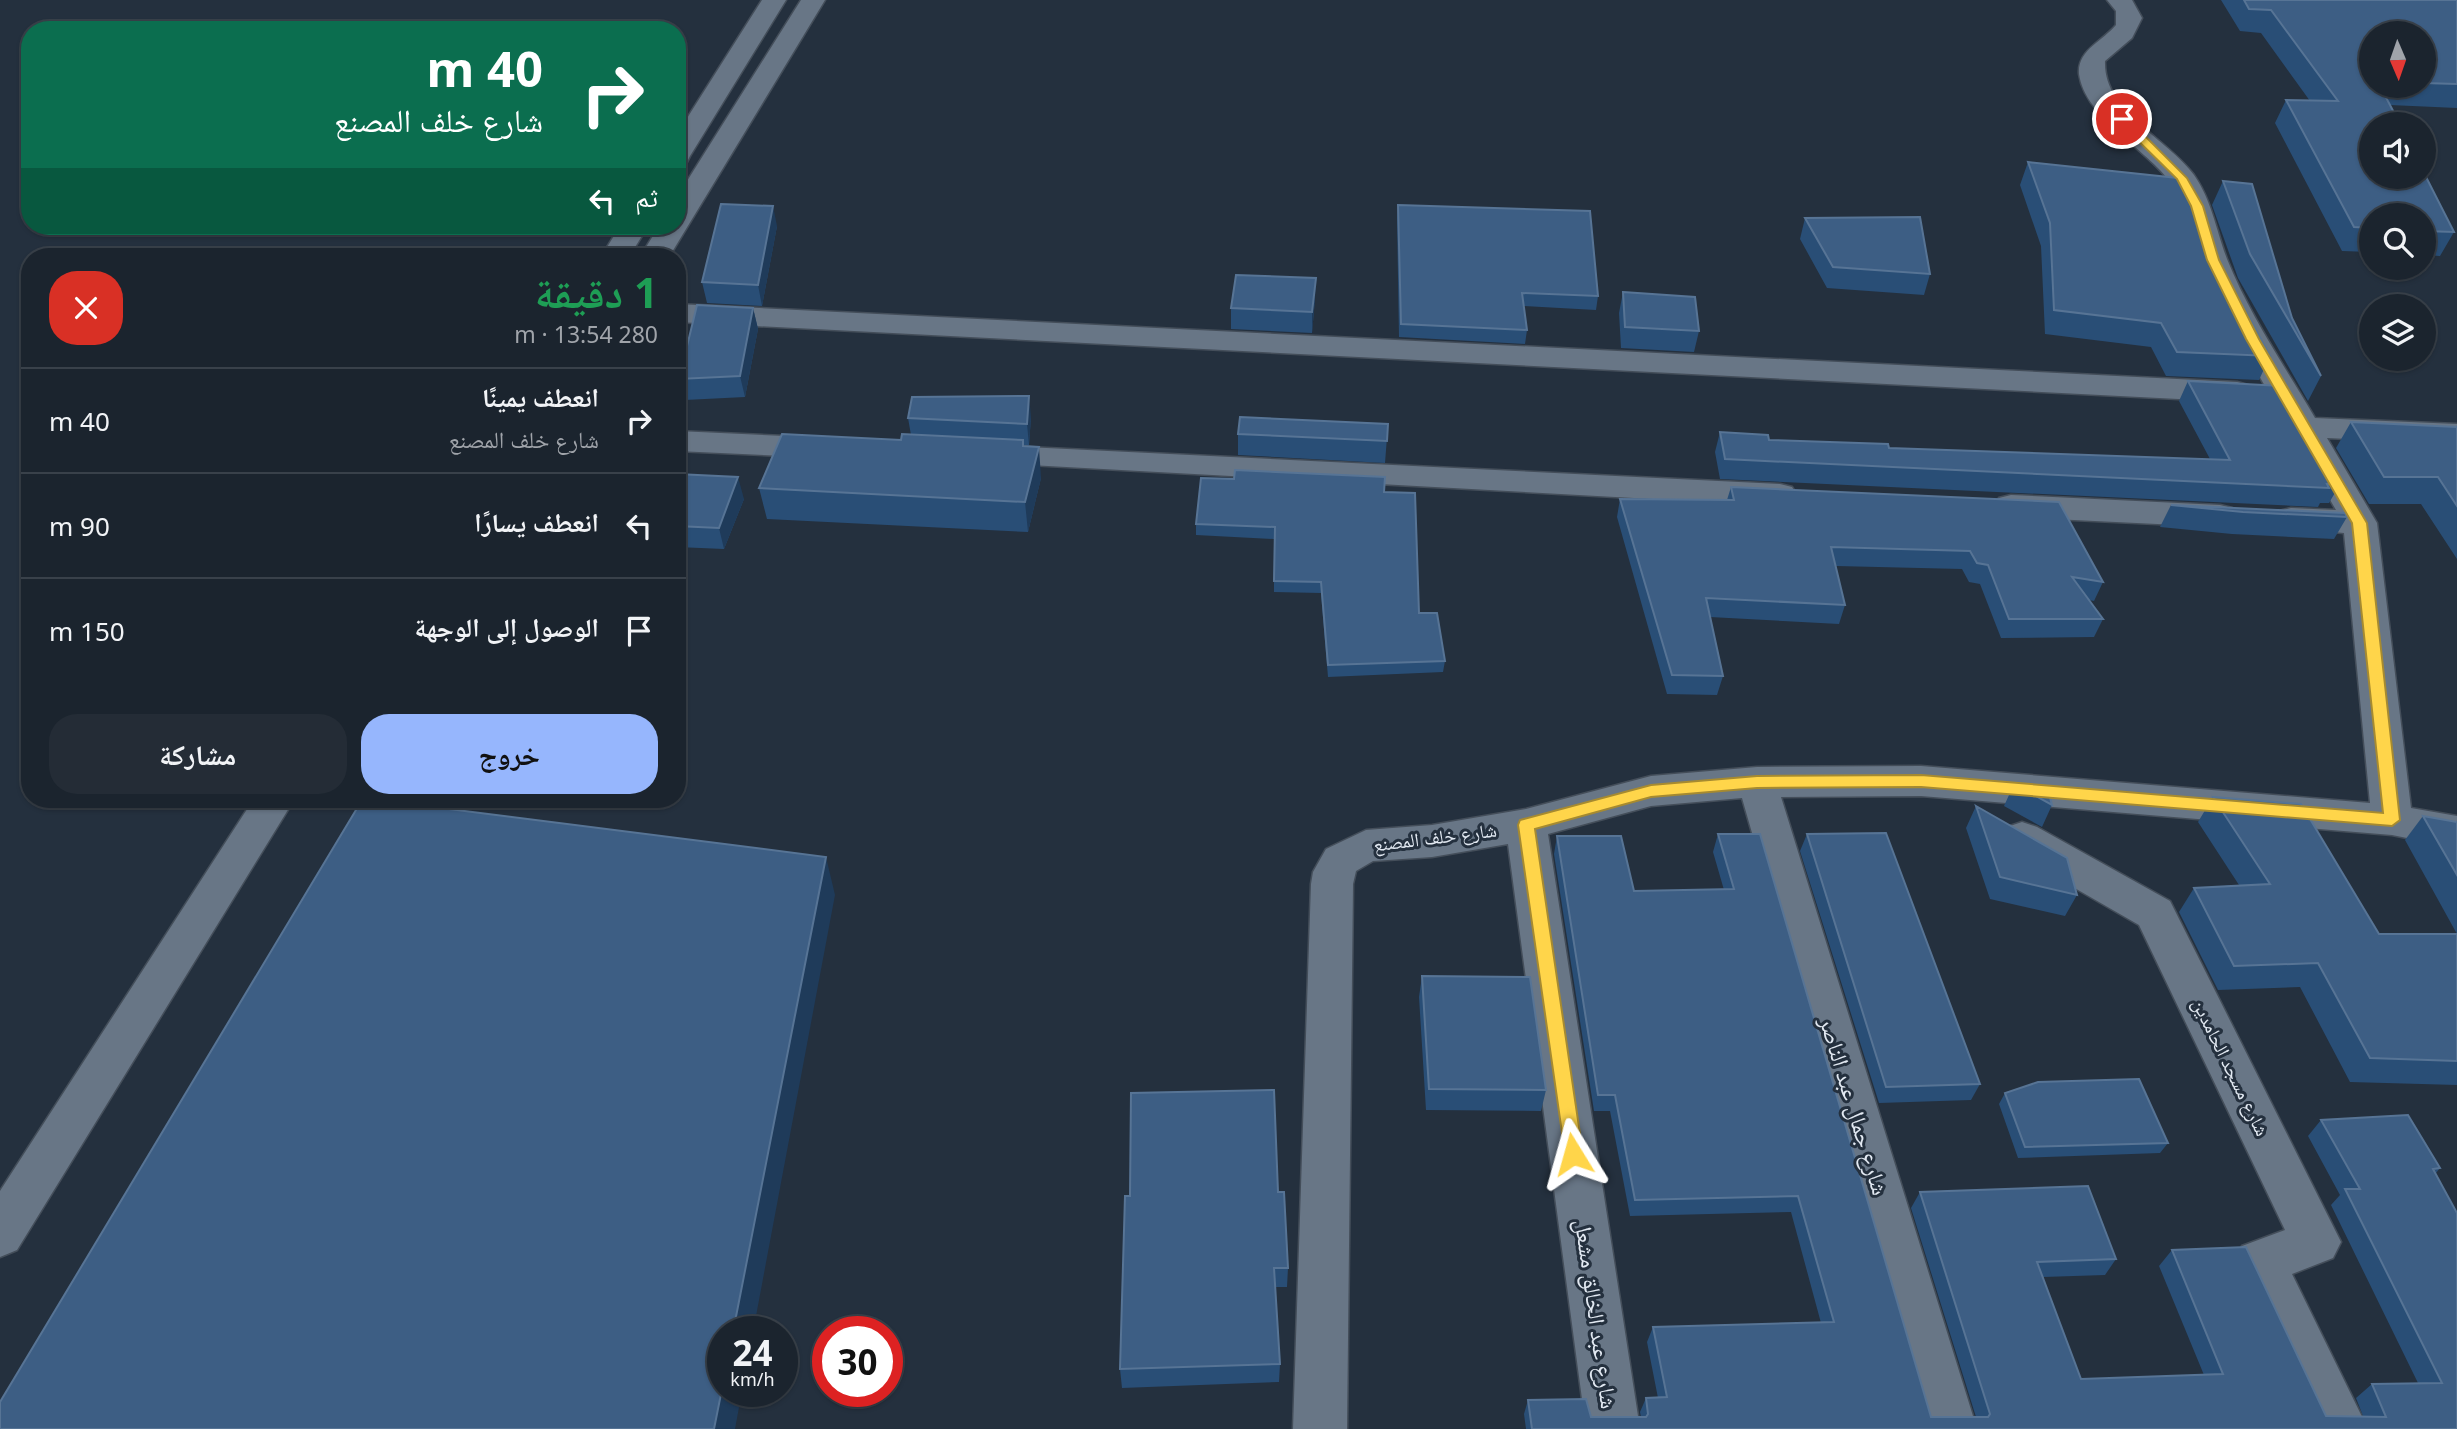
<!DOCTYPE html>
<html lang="ar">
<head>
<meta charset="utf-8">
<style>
  :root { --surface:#1b242e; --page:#242c36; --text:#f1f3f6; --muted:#a0a4aa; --line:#39414a; --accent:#96b6fd }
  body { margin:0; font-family:"Noto Sans","Noto Naskh Arabic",sans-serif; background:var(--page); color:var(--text); direction:rtl; height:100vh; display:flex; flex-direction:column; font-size:26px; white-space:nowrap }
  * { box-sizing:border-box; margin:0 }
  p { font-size:23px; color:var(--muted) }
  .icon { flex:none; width:38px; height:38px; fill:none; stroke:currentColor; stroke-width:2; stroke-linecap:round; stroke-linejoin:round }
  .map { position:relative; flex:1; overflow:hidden; direction:ltr }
  .side { position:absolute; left:21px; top:248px; width:665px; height:560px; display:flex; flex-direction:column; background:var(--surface); border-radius:28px; box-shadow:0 2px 5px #0004,0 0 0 2px var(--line); direction:rtl }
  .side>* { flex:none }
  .banner { position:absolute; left:21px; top:21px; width:665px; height:214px; border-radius:28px; box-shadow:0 2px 5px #0004,0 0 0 2px var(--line); direction:rtl; background:#0b6e4f; color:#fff; overflow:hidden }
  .needle { width:46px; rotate:178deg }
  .controls { position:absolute; left:2359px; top:21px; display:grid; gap:14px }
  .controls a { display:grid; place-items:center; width:77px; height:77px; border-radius:50%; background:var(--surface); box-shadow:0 2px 5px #0004,0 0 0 2px var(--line); font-size:35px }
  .speed { position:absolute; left:707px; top:1316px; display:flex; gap:14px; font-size:35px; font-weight:700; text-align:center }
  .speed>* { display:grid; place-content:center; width:91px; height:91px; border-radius:50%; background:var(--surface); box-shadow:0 2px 5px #0004,0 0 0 2px var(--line); line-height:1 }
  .speed small { font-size:18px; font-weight:400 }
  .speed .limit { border:10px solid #d22; background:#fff; color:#111 }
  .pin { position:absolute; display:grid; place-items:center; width:60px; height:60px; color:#fff; margin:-30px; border:4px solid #fff; border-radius:50%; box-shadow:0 2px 7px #0007 }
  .me { position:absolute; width:77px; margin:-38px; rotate:352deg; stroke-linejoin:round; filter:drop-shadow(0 0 5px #0008) }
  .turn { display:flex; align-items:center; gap:24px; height:147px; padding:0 28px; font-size:32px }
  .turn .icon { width:91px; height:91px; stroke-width:2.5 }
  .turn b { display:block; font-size:49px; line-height:60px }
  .then { display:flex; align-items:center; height:66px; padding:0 28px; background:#0003; gap:14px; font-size:26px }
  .round { display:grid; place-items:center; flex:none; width:74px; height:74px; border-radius:28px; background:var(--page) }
  .summary { display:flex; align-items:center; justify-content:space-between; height:119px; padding:0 28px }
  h1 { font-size:42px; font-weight:700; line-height:52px; color:#1e9e55 }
  .button { display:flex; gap:14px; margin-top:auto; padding:14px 28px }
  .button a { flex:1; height:80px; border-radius:28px; background:var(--accent); color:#111; font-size:28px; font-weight:700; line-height:80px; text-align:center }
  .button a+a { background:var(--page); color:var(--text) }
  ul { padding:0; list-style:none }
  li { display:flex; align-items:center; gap:21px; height:105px; padding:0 28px; border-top:2px solid var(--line) }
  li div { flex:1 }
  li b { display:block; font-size:26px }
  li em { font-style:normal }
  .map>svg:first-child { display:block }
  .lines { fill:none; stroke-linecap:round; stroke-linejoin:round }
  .street-casing { stroke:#444e5a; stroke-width:3 }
  .street { fill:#687686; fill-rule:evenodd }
  .wall { fill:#294e76; fill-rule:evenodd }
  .shaded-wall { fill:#1f3b5a }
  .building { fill:#3d5e84; stroke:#577495; stroke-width:2 }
  .route { fill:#ffd54a; stroke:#a68a30; stroke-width:2 }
  .labels { text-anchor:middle; stroke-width:6; stroke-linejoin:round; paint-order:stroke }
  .street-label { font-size:19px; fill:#e2e9f2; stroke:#24303e }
  .near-street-label { font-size:23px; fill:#e2e9f2; stroke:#24303e }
</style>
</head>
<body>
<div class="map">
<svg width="2457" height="1429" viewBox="0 0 2457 1429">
  <rect width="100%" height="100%" fill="#24303e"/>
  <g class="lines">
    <defs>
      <path id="street" d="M762,0H786L690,156L687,162L677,164V134Z
        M801,0H825L669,257H640L659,226H677V197Z
        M2107,0H2132L2142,18L2132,38L2105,61C2103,112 2167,138 2194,175C2212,201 2216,230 2227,259C2249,314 2285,367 2315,418L2457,424V444L2327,438L2377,523L2411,808L2457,816V848L2392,835L1921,796L1781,797L1977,1429H1923L1742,798L1651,806L1548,834L1640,1429H1586L1508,844L1432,857L1373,861L1356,871L1353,884L1347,1429H1293L1311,884L1313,872L1326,849L1366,830L1432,825L1526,809L1651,776L1757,767L1921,766L2370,803L2344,533L2279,527L2274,519L2279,511L2291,508L2336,510C2290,431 2245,354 2205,272C2190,244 2189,209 2171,183C2147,149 2085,118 2079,74C2077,50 2103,41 2116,25V11Z
        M620,226H648L629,257H601Z
        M677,304L2237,382L2248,385L2253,392L2248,399L2237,402L677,322Z
        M677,431L829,438L841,441L845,448L841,455L829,458L677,451Z
        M987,445L1780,484L1792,487L1797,495L1792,503L1780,506L975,462L970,455L975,448Z
        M2011,495L2220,505L2232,508L2237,516L2232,524L2220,527L2011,517L1999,514L1994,506L1999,498Z
        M253,800H294L17,1250L0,1257V1191Z
        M2022,822L2037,827L2170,901L2341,1242L2333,1258L2292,1274L2368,1429H2313L2242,1278L2235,1262L2242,1246L2285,1230L2139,925L2007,849L2001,838L2007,827Z"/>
    </defs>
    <use href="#street" class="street-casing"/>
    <use href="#street" class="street"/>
  </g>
  <path class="wall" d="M2221,0H2457V108L2390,105L2454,232L2440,256L2424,255V215H2371V252L2342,251L2275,123L2286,100L2310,101L2261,33L2240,31ZM2424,33V86H2371Z
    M2028,162L2206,238L2270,356L2259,380L2166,376L2151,347L2045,334L2041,246L2020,185Z
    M2223,181L2321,376L2308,401L2238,278L2212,205Z
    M1398,205L1598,296L1596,310L1524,306L1527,330L1525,344L1399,337L1397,218Z
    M1805,218L1930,274L1924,295L1827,288L1800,239Z
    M777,226L762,306L707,303L702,282Z
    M1623,292L1699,331L1694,352L1621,348L1619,313Z
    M1315,299L1312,333L1231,329V308Z
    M753,308L758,329L745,397L685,400L679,379Z
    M2188,381L2340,484L2329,503H2320L2318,507L1720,479L1715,452L1720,432L1769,440L1889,448L2210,459L2179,401Z
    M1031,417L1029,445H1024V446L1041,478L1028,532L767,519L759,488L901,440L911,435L908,418Z
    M2351,422L2457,427V559L2421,504H2369L2336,448Z
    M1388,424L1385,463L1238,455V434Z
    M677,474L744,499L724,549L677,547Z
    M1731,487L2103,582L2094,601L2089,600L2103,619L2094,637L2001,638L1980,584L1969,582L1962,569L1836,566L1845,605L1839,624L1710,617L1723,676L1717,695L1667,694L1617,517L1620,499L1727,500Z
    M1384,492L1419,613L1445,661L1443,672L1328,677L1321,593L1274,592V539L1196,535V524Z
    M2171,505L2347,517L2334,539L2232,534L2160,527Z
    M2014,784L2052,805L2042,827L2004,806Z
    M2213,797L2379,934H2457V1085L2350,1082L2300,987L2218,990L2179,912L2194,888L2239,885L2198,822Z
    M1976,806L2077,895L2065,916L1990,899L1966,828Z
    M2423,816L2457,822V934L2405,840Z
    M1718,834L1931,1417H1976L1911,1208L1920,1192L2116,1259L2105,1275L2043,1277L2081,1379L2204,1375L2159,1266L2172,1250L2326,1416H2363L2356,1398L2372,1384L2418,1383L2331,1205L2340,1195L2308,1136L2321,1120L2440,1168L2436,1173L2457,1429H1526L1524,1414L1528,1400L1591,1417H1641L1640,1412L1646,1398H1658L1647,1342L1653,1327L1821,1323L1791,1212L1630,1216L1610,1111H1594L1554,854L1557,836L1634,891L1724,890L1713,852Z
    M1807,834L1980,1084L1971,1100L1879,1103L1800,851Z
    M1422,976L1546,1090L1541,1111L1426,1110L1419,997Z
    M2005,1093L2168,1143L2160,1153L2018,1158L1999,1104Z
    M1278,1192L1288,1268L1287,1287H1275L1280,1364L1279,1382L1122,1388L1120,1369Z"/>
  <path class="shaded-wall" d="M773,206L777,226L762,306L758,285Z
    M1316,278L1315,299L1312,333V312Z
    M753,308L758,329L745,397L740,376Z
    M1029,396L1031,417L1029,445L1027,424Z
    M1039,447L1041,478L1028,532L1025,502Z
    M738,477L744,499L724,549L719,528Z
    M826,857L835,895L753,1332H733Z
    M723,1384V1391H742L735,1429H714Z"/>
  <path class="building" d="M2244,0H2457V84L2424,83V33H2371V86H2380L2400,124H2371V177H2424V173L2454,232L2424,231V215H2371V228L2354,227L2286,100L2338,101L2271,10L2249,9Z
    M2028,162L2187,179L2206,238L2270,356L2177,352L2161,323L2054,310L2050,223Z
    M2223,181L2252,184L2292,318L2321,376L2250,254Z
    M721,204L773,206L758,285L702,282Z
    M1398,205L1590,211L1598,296L1522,293L1527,330L1401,324Z
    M1920,217L1930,274L1833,267L1805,218Z
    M1236,275L1316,278L1312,312L1231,308Z
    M1623,292L1695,297L1699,331L1625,327Z
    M697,305L753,308L740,376L679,379Z
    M2188,381L2282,386L2340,484H2327L2329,488L1725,459L1720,432L1768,435L1769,440L1888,444L1889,448L2230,460Z
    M1029,396L1027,424L908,418L912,397Z
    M1240,417L1388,424L1387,441L1238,434Z
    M2351,422L2457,427V506L2438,477H2384Z
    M782,434L901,440L902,434L1023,440V446L1039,447L1025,502L759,488Z
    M1235,470L1385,477L1384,492L1415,493L1419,613H1437L1445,661L1328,665L1321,582L1274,581L1275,527L1196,524L1201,478L1234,479Z
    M677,474L738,477L719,528L677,526Z
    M1731,487L2059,502L2103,582L2072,577L2103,619H2009L1988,565L1977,563L1970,551L1831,547L1845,605L1706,598L1723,676L1672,675L1620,499L1734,500Z
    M2171,505L2345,513L2347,517L2243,512Z
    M2014,784L2047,787L2052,805Z
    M2213,797L2301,804L2379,934H2457V1061L2370,1058L2318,963L2234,966L2194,888L2270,884Z
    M362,800H378L826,857L733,1332H723V1384L714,1429H0V1402Z
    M1976,806L2067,858L2077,895L2000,877Z
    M2423,816L2457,822V875Z
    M1886,833L1980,1084L1886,1087L1807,834Z
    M1718,834H1760L1931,1417H1988L1990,1414L1920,1192L2088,1186L2116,1259L2037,1262L2081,1379L2223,1374L2172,1250L2246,1247L2326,1416L2386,1417L2372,1384L2442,1383L2345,1189H2360L2321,1120L2408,1115L2440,1168L2433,1169L2457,1213V1429H1532L1528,1400L1586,1399L1591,1417H1646L1648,1414L1646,1398L1667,1397L1653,1327L1834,1322L1798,1196L1635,1200L1615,1095H1598L1557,836H1621L1634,891L1734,889Z
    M1422,976L1530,977L1546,1090L1429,1089Z
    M2139,1079L2168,1143L2025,1147L2005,1093L2038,1082Z
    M1274,1090L1278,1192H1284L1288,1268H1274L1280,1364L1120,1369L1125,1196H1130L1131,1093Z"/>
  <path class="route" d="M2118,117H2126L2187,178L2203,206L2219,260L2259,339L2367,523L2400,820L2392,826L1921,787L1757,788L1651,797L1535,829L1583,1154L1580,1161L1573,1163L1566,1161L1518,825L1520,820L1651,785L1757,776L1921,775L2383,813L2352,523L2246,339L2207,260L2191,206L2177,179L2118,121Z"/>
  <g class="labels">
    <g class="street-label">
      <text transform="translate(1435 837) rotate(-7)" y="7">شارع خلف المصنع</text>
      <text transform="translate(2231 1067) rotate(64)" y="7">شارع مسجد الحامدين</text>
    </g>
    <g class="near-street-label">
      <text transform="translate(1854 1106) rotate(73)" y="8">شارع جمال عبد الناصر</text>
      <text transform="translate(1596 1314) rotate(82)" y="8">شارع عبد الخالق مشعل</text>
    </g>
  </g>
</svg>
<div class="controls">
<a><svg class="needle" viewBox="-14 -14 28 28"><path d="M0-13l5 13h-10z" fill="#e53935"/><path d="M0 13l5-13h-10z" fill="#a0a4aa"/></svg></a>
<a><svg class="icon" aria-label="sound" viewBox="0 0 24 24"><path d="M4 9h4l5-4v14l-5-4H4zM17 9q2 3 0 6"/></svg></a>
<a><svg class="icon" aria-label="search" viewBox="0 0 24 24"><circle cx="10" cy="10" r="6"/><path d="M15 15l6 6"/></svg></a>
<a><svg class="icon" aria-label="layers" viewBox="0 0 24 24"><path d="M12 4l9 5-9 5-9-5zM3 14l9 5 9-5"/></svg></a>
</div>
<div class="speed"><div>24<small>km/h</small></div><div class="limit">30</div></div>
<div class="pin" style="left:2122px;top:119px;background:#d93025"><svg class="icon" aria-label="arrive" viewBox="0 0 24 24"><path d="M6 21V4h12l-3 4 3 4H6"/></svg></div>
<svg class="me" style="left:1573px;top:1154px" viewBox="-20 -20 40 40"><path d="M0-17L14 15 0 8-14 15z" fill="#ffd54a" stroke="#fff" stroke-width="4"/></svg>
<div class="banner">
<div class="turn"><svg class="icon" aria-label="right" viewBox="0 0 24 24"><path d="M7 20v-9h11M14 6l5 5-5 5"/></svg><div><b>40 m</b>شارع خلف المصنع</div></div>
<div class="then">ثم<svg class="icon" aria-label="left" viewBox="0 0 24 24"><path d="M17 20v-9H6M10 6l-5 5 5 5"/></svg></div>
</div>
<section class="side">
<div class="summary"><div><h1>1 دقيقة</h1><p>280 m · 13:54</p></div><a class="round" style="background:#d93025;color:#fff"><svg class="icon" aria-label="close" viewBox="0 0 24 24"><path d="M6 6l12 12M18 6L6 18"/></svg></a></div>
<ul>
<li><svg class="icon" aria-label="right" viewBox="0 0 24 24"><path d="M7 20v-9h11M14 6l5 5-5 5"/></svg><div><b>انعطف يمينًا</b><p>شارع خلف المصنع</p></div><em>40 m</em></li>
<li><svg class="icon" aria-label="left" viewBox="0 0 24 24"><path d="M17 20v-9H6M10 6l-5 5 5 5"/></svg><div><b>انعطف يسارًا</b></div><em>90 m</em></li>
<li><svg class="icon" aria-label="arrive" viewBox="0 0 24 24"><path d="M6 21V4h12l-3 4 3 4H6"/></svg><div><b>الوصول إلى الوجهة</b></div><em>150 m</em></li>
</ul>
<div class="button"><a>خروج</a><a>مشاركة</a></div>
</section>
</div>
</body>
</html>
